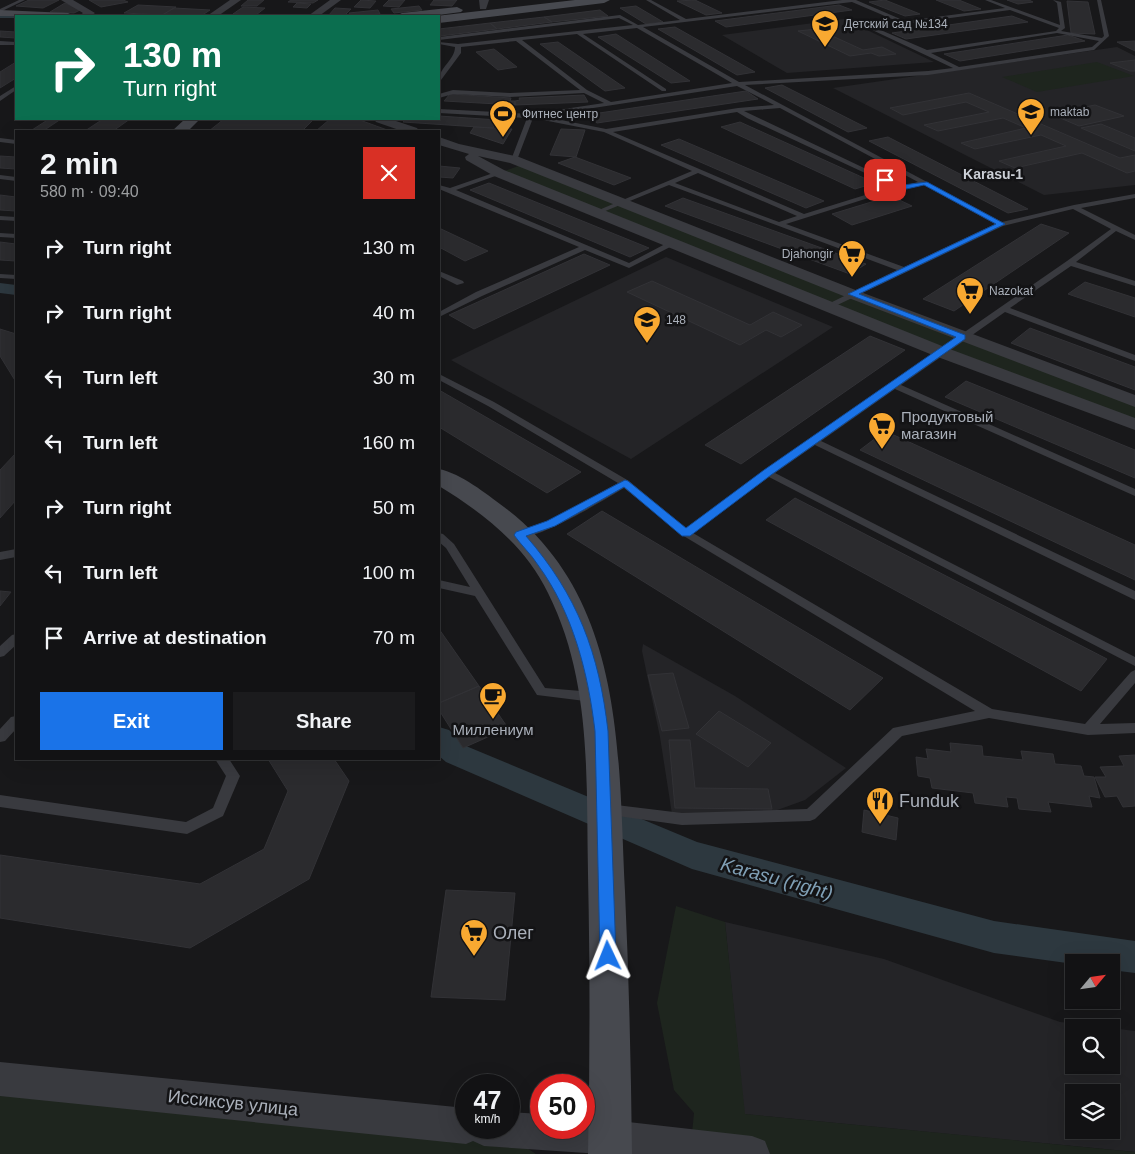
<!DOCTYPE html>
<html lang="en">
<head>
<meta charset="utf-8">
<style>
  :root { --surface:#121214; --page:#1b1b1d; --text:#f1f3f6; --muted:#9c9ea0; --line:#313234; --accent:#1a73e8 }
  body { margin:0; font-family:Arial,sans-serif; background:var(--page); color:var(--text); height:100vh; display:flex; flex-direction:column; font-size:19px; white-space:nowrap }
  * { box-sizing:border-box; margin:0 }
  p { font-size:16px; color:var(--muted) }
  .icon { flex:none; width:28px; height:28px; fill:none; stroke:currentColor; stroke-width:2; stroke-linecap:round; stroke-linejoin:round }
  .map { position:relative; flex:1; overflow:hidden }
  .side { position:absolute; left:15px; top:130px; width:425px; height:630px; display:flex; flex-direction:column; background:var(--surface); border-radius:0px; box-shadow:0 5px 20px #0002,0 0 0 1px var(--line) }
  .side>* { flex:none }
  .top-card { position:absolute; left:15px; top:15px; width:425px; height:105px; border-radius:0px; box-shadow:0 5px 20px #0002,0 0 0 1px var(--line); background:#0b6e4f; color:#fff; overflow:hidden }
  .needle { width:32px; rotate:61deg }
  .buttons { position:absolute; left:1065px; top:954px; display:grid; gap:10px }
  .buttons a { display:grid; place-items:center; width:55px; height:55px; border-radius:0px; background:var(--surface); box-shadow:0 5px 20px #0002,0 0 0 1px var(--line); font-size:25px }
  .speed { position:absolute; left:455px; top:1074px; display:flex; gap:10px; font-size:25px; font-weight:700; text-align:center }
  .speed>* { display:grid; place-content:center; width:65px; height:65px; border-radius:50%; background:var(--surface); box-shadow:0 5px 20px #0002,0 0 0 1px var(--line); line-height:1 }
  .speed small { font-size:12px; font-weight:400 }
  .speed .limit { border:8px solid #d22; background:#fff; color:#111 }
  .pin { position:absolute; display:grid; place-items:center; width:42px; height:42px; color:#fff; margin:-21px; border-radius:10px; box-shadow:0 2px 8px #0006 }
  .me { position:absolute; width:55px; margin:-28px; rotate:358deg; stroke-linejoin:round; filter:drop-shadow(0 0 4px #0008) }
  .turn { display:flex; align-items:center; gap:18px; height:105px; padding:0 25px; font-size:22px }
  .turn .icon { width:65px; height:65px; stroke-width:2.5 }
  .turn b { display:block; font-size:35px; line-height:42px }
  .round { display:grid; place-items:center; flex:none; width:52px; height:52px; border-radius:0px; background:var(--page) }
  .summary { display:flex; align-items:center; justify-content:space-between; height:85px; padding:0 25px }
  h1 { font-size:30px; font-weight:700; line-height:38px }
  .button { display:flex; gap:10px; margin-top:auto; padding:10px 25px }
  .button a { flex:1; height:58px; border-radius:0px; background:var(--accent); color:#fff; font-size:20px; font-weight:700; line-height:58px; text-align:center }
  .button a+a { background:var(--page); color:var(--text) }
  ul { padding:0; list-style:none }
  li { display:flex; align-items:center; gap:15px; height:65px; padding:0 25px }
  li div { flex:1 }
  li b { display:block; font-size:19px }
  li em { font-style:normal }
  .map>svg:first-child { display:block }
  .built { fill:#242427; fill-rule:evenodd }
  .green { fill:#1e251e }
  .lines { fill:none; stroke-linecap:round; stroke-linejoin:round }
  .stream { fill:#2d383f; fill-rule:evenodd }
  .canal { fill:#2d383f; fill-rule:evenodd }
  .building { fill:#2b2b2e; stroke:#323236 }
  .service { fill:#393a3f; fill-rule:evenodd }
  .minor { fill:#393a3f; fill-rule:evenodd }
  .secondary { fill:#47494f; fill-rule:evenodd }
  .route { fill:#1a73e8; stroke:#114b97 }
  .labels { text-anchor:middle; stroke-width:5; stroke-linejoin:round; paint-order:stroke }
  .far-poi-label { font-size:12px; fill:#aab0ba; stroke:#131315; text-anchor:start }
  .far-neighbourhood-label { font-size:14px; font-weight:bold; fill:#cbcfd6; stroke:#131315 }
  .poi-label { font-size:15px; fill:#aab0ba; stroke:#131315; text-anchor:start }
  .near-poi-label { font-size:18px; fill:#aab0ba; stroke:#131315; text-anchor:start }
  .near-street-label { font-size:18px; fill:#aab0ba; stroke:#131315 }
  .near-water-label { font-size:19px; font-style:italic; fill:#80a0b6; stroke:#131315 }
</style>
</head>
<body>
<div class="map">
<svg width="1135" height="1154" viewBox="0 0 1135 1154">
  <rect width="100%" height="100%" fill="#18181a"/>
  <path class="built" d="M844,19L934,62L787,73L722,35Z
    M1117,47L1135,56V185L1044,195L833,88Z
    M666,257L833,327L631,459L451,360Z
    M643,644L735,696L846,768L805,800L772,812L672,814L660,737L642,651Z
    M725,922L884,959L1060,1022L1107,1027L1074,1028V1065H1111V1028L1135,1031V1152L744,1114ZM1074,1092H1111V1130H1074Z"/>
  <path class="green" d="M1097,62L1134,76L1037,92L1002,77Z
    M524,164L1135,401V424L499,173Z
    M676,906L725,922L745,1114L1135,1152V1154H690L694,1113L674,1090L657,1003Z
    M0,1079L466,1126V1128L497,1129L536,1154H0Z"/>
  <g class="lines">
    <path class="stream" d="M0,16H17L16,18H0Z"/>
    <path class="canal" d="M0,283L16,285V295L0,293Z
      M439,727L449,730L466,746L697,842L994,921L1135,941V973L1111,970V962H1074V964L994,953L692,869L446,762L439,756Z"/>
  </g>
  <path class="building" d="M29,0H59L43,8L16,6Z
    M89,0H123L128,2L101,7Z
    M248,0H264L257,6H241Z
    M291,0H318L313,3L288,2Z
    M361,0L376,1L370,8L354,7Z
    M389,0H405L399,7L383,6Z
    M434,0H457L452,6L430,5Z
    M695,0L722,13L706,15L677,1Z
    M885,0L920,14L905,16L869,2Z
    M936,0H959L981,9L964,11Z
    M1007,0H1029L1033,2L1018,4Z
    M1067,1L1088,2L1095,34L1071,33Z
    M65,3L80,10L74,13L50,12Z
    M297,3L311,4L307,8L293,7Z
    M138,5L176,7L162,15L124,13Z
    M839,5L852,10L726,27L715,21Z
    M419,6L422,10L394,13L391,9Z
    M636,6L663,22L646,24L620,8Z
    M243,7L265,8L256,15L233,14Z
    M174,8L210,10L201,16L164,14Z
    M335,8L351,9L344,16H328Z
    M378,10L380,14L351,16L349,13Z
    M600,10L608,16L552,22L544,17Z
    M1012,16L1028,22L906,39L892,33Z
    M544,17L552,22L497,29L490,23Z
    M490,23L497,29L440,36L439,34V29Z
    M675,27L755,72L737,75L658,29Z
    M817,29L863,50L882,47L896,54L879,56L871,53L850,56L798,31Z
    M0,31L16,32V38L0,37Z
    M616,34L690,81L671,83L598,37Z
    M1068,35L1085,41L960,61L944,54Z
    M1135,41V51L1117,42Z
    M558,42L625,88L605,91L540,44Z
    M494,49L517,67L498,70L476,52Z
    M1135,60V71H1130L1110,63Z
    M16,62V78L0,88V72Z
    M782,85L867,128L848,132L765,88Z
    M746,91L758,99L597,123L586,115Z
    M969,93L1120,158L1135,155V171L1127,173L1082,153L1015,168L999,161L1066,146L1041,135L975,149L961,143L1026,128L1003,118L938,131L924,125L989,112L966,102L903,115L890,108Z
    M450,94L511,98L510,101H515V105L444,101Z
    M584,95L588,102L515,105V101L520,100L519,98Z
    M1095,105L1124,116L1079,126L1051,114Z
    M439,116L498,120L493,128L403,122L406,119H439Z
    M49,119H61L43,131L32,130Z
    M103,119H130L113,131H85Z
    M224,119H314L302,131H209Z
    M330,119H357L390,131H316Z
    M740,122L875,183L855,189L721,127Z
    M1101,124L1135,138V151L1081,128Z
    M474,127L512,129L503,144L470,133Z
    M561,129L585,130L576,157L550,155Z
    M888,137L1028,209L1008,213L869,141Z
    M679,139L824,201L806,208L661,145Z
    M0,156L16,157V169L0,168Z
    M575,157L631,178L614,185L558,163Z
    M439,166L460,168L453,178L439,177Z
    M489,183L649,248L630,257L470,190Z
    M0,195L16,197V211L0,210Z
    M891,196L912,206L852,225L832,214Z
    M683,198L866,264L850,274L665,206Z
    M1041,224L1069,233L954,311L923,299Z
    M439,228L488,251L465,261L439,247Z
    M0,242L16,244V261L0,260Z
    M584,254L610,265L474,329L449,315Z
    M652,281L750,325L773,312L802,325L781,337L766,330L740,345L627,292Z
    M1085,282L1135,298V317L1068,294Z
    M1030,328L1135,367V390L1011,343Z
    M0,329L16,334V382L0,356Z
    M870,336L905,350L741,464L705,445Z
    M966,381L1135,450V478L945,397Z
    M439,390L581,472L547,493L439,427Z
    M885,431L1135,545V580L860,450Z
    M16,453V500L0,518V470Z
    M795,498L1107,659L1081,691L766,520Z
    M602,511L883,678L850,710L567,534Z
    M0,591L11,592L0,606Z
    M439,629L479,686L439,703Z
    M673,673L689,728L662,731L648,675Z
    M479,686L508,728L463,748L439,710V703Z
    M719,711L771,743L748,767L696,734Z
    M669,740H690L695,788L768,789L772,809L675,808Z
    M950,743L982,746L983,756L1023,760L1021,751L1053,754L1055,764L1081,766L1084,776L1094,777L1100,798L1089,796L1092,807L1048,802L1051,812L1019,809L1017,798L1006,797L1008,807L975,803L973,793L932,788L930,778L918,776L916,757L928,759L926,749L951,752Z
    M1135,755V806L1123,807L1117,796L1105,797L1095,777H1106L1100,767L1124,766L1119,756Z
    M268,759H334L349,781L309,879L190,948L0,918V855L200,884L264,849L288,791Z
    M864,810L898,818L896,840L862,832Z
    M446,890L515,893L505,1000L431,997Z"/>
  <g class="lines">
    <path class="service" d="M19,0H25L0,12V9Z
      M646,0H651L686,19L842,0H856L905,21L1005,8L985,0H991L1060,25L1057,3L1053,0L1061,2L1065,28L1061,31L1102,38L1104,36L1097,0H1101L1109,36L1094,50L928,75L745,85L1002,222L1074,205L1135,194V198L1081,208L1135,235V240L1116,231L1076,262L1135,281V286L1071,266L1010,308L1135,355V361L1005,312L901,385L1135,489V496L895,389L821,441L1135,591V600L815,445L775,473L1135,657V666L769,477L693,533L992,709L1085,724L1131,672L1135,670V683L1100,724L1135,723V733L1088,735L989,718L902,736L815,819L810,821L682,825L603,814L601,810L603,806L608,804L682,813L807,809L893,728L975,711L682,535L624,488C605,499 535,543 515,537L514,535L515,533L547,522L618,483L488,406L439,380V374L494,402L629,481L686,528L764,471L1067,261L1111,229L1073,209L1003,226L829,309L825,307L826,305L897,270L669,185L598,214H594V212L692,171L604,132L533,118L517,160L514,162L511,160L527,118L439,113V109L531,114L604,103L584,93L510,97L453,94L439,98V94L453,90L510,93L580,90L516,41L461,47V53L441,80L439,81C439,67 455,60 455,47L439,44V42L458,44L633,25L619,18L439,40V37L620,15L638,25L680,20ZM852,2L899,22L870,26L868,28L953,68L928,71L739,82L643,27ZM1010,10L1059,28L1056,31L927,50L876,28ZM637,28L732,83L611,102L587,90L522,40L577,34L662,91H666V89L583,34ZM1057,33L1099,41L1092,47L959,67L931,53ZM737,86L774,105L738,108L606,129L541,116ZM780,108L918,182L902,186L744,111ZM737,112L747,118L895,187L878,191L804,214L613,132ZM698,173L797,216L779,222L675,183ZM924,185L995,224L904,267L786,224L881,194Z
      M0,41L16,42V45H0Z
      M16,86V90L0,101V96Z
      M0,138L16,140V144L0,142Z
      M499,171L502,173L501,174L456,190L629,263L669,242L676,244L629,268L585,250L482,296L439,317V312L476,292L579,247L439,189V185L450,188Z
      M0,175L16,177V181L0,179Z
      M0,216L16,217V221L0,220Z
      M0,233L16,234V238L0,237Z
      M439,271L463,281L464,283L457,285L439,276Z
      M0,274L16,275V279L0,278Z
      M439,533L443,534L454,544L545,688L593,692L597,694L599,697L597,700L593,702L537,695L475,596L439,588V580L470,587L446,548L439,542Z
      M16,549V557L0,560V552Z
      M16,634V645L4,656L0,657V646L12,635Z
      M16,716V729L5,741L0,742V729L11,717Z
      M215,759H229L240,776L223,816L187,834L0,807V795L186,822L213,808L226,776Z"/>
    <path class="minor" d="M61,0H73L95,13L91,16H79L83,13Z
      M230,0H241L218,16H207Z
      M330,0H341L319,16H308Z
      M479,0H489L486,9H480Z
      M374,119H390L417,128L419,131H402L376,122Z
      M439,137L459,144L519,157L858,291L1135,395V407L846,297L510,163L478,156L504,170L947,348L1135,418V430L935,356L494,176L466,160L465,157L469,154L439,145Z
      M0,1062L466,1108V1128H509V1112L541,1114V1128H584V1117L752,1136L765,1141L770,1154H601L484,1146L473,1141L466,1144L0,1096Z"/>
    <path class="secondary" d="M575,0H610L604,3L439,23V16H436Z
      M457,7L463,10L461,12L431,16H396L402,13Z
      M0,10L68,13L74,16H0Z
      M185,119H200L188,131H172Z
      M439,469C462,474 485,493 504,507C626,599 618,755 625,892C629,979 631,1066 632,1154H588C590,1061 590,968 588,874C586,779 592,681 548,593C525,545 483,513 439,486Z"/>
  </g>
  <path class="route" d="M883,178H888L903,185L927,182L1005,224L859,294L965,335V339L771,475L690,536H682L624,487L555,526L526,536C578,596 599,653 608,731L616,956L614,961L608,963L603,961L600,956L595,731C588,672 573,613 538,565C531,554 521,545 514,535L516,532L547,521L625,480L628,481L686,528L764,470L956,337L848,294L996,224L924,185L902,190L883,181Z"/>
  <defs>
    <symbol id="school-pin" viewBox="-11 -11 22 30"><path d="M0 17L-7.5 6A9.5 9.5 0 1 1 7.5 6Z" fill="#f9a931" stroke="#131315"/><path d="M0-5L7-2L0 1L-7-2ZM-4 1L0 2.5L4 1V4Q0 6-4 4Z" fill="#111"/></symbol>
    <symbol id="stadium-pin" viewBox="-11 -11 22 30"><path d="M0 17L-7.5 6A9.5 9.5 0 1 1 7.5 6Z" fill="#f9a931" stroke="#131315"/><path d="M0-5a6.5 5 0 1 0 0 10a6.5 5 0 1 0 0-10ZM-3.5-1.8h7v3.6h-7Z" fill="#111"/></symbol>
    <symbol id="supermarket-pin" viewBox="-11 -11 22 30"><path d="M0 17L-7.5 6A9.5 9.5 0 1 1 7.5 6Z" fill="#f9a931" stroke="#131315"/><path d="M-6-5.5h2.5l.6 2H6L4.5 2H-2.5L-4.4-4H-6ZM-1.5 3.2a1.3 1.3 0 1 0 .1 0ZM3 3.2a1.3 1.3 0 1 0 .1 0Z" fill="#111"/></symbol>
    <symbol id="cafe-pin" viewBox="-11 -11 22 30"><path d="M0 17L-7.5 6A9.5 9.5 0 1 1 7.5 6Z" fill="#f9a931" stroke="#131315"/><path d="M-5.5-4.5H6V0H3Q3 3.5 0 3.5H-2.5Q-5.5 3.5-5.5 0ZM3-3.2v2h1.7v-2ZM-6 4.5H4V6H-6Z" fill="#111"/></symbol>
    <symbol id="restaurant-pin" viewBox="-11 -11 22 30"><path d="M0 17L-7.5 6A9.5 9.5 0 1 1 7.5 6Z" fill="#f9a931" stroke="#131315"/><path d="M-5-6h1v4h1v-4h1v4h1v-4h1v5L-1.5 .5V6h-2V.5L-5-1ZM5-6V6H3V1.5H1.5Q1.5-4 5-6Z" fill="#111"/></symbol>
  </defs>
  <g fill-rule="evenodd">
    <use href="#school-pin" x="809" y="8" width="32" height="43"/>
    <use href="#school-pin" x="1015" y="96" width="32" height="43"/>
    <use href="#stadium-pin" x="487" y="98" width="32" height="43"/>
    <use href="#supermarket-pin" x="836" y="238" width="32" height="43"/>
    <use href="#supermarket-pin" x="954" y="275" width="32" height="43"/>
    <use href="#school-pin" x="631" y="304" width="32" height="43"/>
    <use href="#supermarket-pin" x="866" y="410" width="32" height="43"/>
    <use href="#cafe-pin" x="477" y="680" width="32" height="43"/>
    <use href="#restaurant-pin" x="864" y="785" width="32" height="43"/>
    <use href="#supermarket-pin" x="458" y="917" width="32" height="43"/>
  </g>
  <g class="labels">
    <g class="far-poi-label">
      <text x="844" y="28">Детский сад №134</text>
      <text x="1050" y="116">maktab</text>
      <text x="522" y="118">Фитнес центр</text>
      <text x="833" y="258" text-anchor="end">Djahongir</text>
      <text x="989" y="295">Nazokat</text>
      <text x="666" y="324">148</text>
    </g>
    <g class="far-neighbourhood-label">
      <text x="993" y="179">Karasu-1</text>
    </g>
    <g class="poi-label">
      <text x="901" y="422">Продуктовый<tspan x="901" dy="17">магазин</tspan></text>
      <text x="493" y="735" text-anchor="middle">Миллениум</text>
    </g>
    <g class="near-poi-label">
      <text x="899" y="807">Funduk</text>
      <text x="493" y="939">Олег</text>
    </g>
    <g class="near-street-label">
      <text transform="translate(233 1103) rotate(6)" y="6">Иссиксув улица</text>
    </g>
    <g class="near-water-label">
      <text transform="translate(777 878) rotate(15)" y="7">Karasu (right)</text>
    </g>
  </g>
</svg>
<div class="buttons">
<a><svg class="needle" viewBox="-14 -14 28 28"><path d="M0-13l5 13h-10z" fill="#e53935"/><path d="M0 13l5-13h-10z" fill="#9c9ea0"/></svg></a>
<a><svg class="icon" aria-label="search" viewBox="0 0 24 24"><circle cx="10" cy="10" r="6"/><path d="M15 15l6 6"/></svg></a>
<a><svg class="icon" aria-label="layers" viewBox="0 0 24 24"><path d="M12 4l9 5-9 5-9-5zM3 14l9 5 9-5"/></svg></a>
</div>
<div class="speed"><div>47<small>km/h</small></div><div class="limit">50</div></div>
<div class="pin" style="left:885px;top:180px;background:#d93025"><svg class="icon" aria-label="arrive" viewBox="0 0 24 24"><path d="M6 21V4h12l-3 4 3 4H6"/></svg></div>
<svg class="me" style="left:608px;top:956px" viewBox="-20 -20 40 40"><path d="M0-17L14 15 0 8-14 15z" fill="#1a73e8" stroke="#fff" stroke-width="4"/></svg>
<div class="top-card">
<div class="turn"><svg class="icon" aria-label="right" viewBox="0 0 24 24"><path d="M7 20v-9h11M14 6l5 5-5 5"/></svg><div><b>130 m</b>Turn right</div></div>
</div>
<section class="side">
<div class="summary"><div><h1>2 min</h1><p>580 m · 09:40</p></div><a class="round" style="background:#d93025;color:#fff"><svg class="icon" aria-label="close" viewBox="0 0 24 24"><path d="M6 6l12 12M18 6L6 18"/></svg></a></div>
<ul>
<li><svg class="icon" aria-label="right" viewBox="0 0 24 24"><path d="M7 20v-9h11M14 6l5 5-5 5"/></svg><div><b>Turn right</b></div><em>130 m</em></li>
<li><svg class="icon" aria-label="right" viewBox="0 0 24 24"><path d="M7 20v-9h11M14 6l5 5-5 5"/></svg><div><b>Turn right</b></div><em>40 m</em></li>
<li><svg class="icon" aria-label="left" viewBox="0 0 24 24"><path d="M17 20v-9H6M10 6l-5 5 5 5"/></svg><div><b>Turn left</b></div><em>30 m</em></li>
<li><svg class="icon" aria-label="left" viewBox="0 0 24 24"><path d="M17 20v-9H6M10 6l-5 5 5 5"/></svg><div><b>Turn left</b></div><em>160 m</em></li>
<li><svg class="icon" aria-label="right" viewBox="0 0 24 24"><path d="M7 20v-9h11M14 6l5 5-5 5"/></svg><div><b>Turn right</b></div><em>50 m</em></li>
<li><svg class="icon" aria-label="left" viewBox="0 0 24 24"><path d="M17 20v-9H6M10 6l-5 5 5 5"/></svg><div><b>Turn left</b></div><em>100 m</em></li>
<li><svg class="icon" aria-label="arrive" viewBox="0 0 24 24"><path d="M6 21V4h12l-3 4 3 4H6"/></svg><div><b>Arrive at destination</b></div><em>70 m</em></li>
</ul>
<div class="button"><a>Exit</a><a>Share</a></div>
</section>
</div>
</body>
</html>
